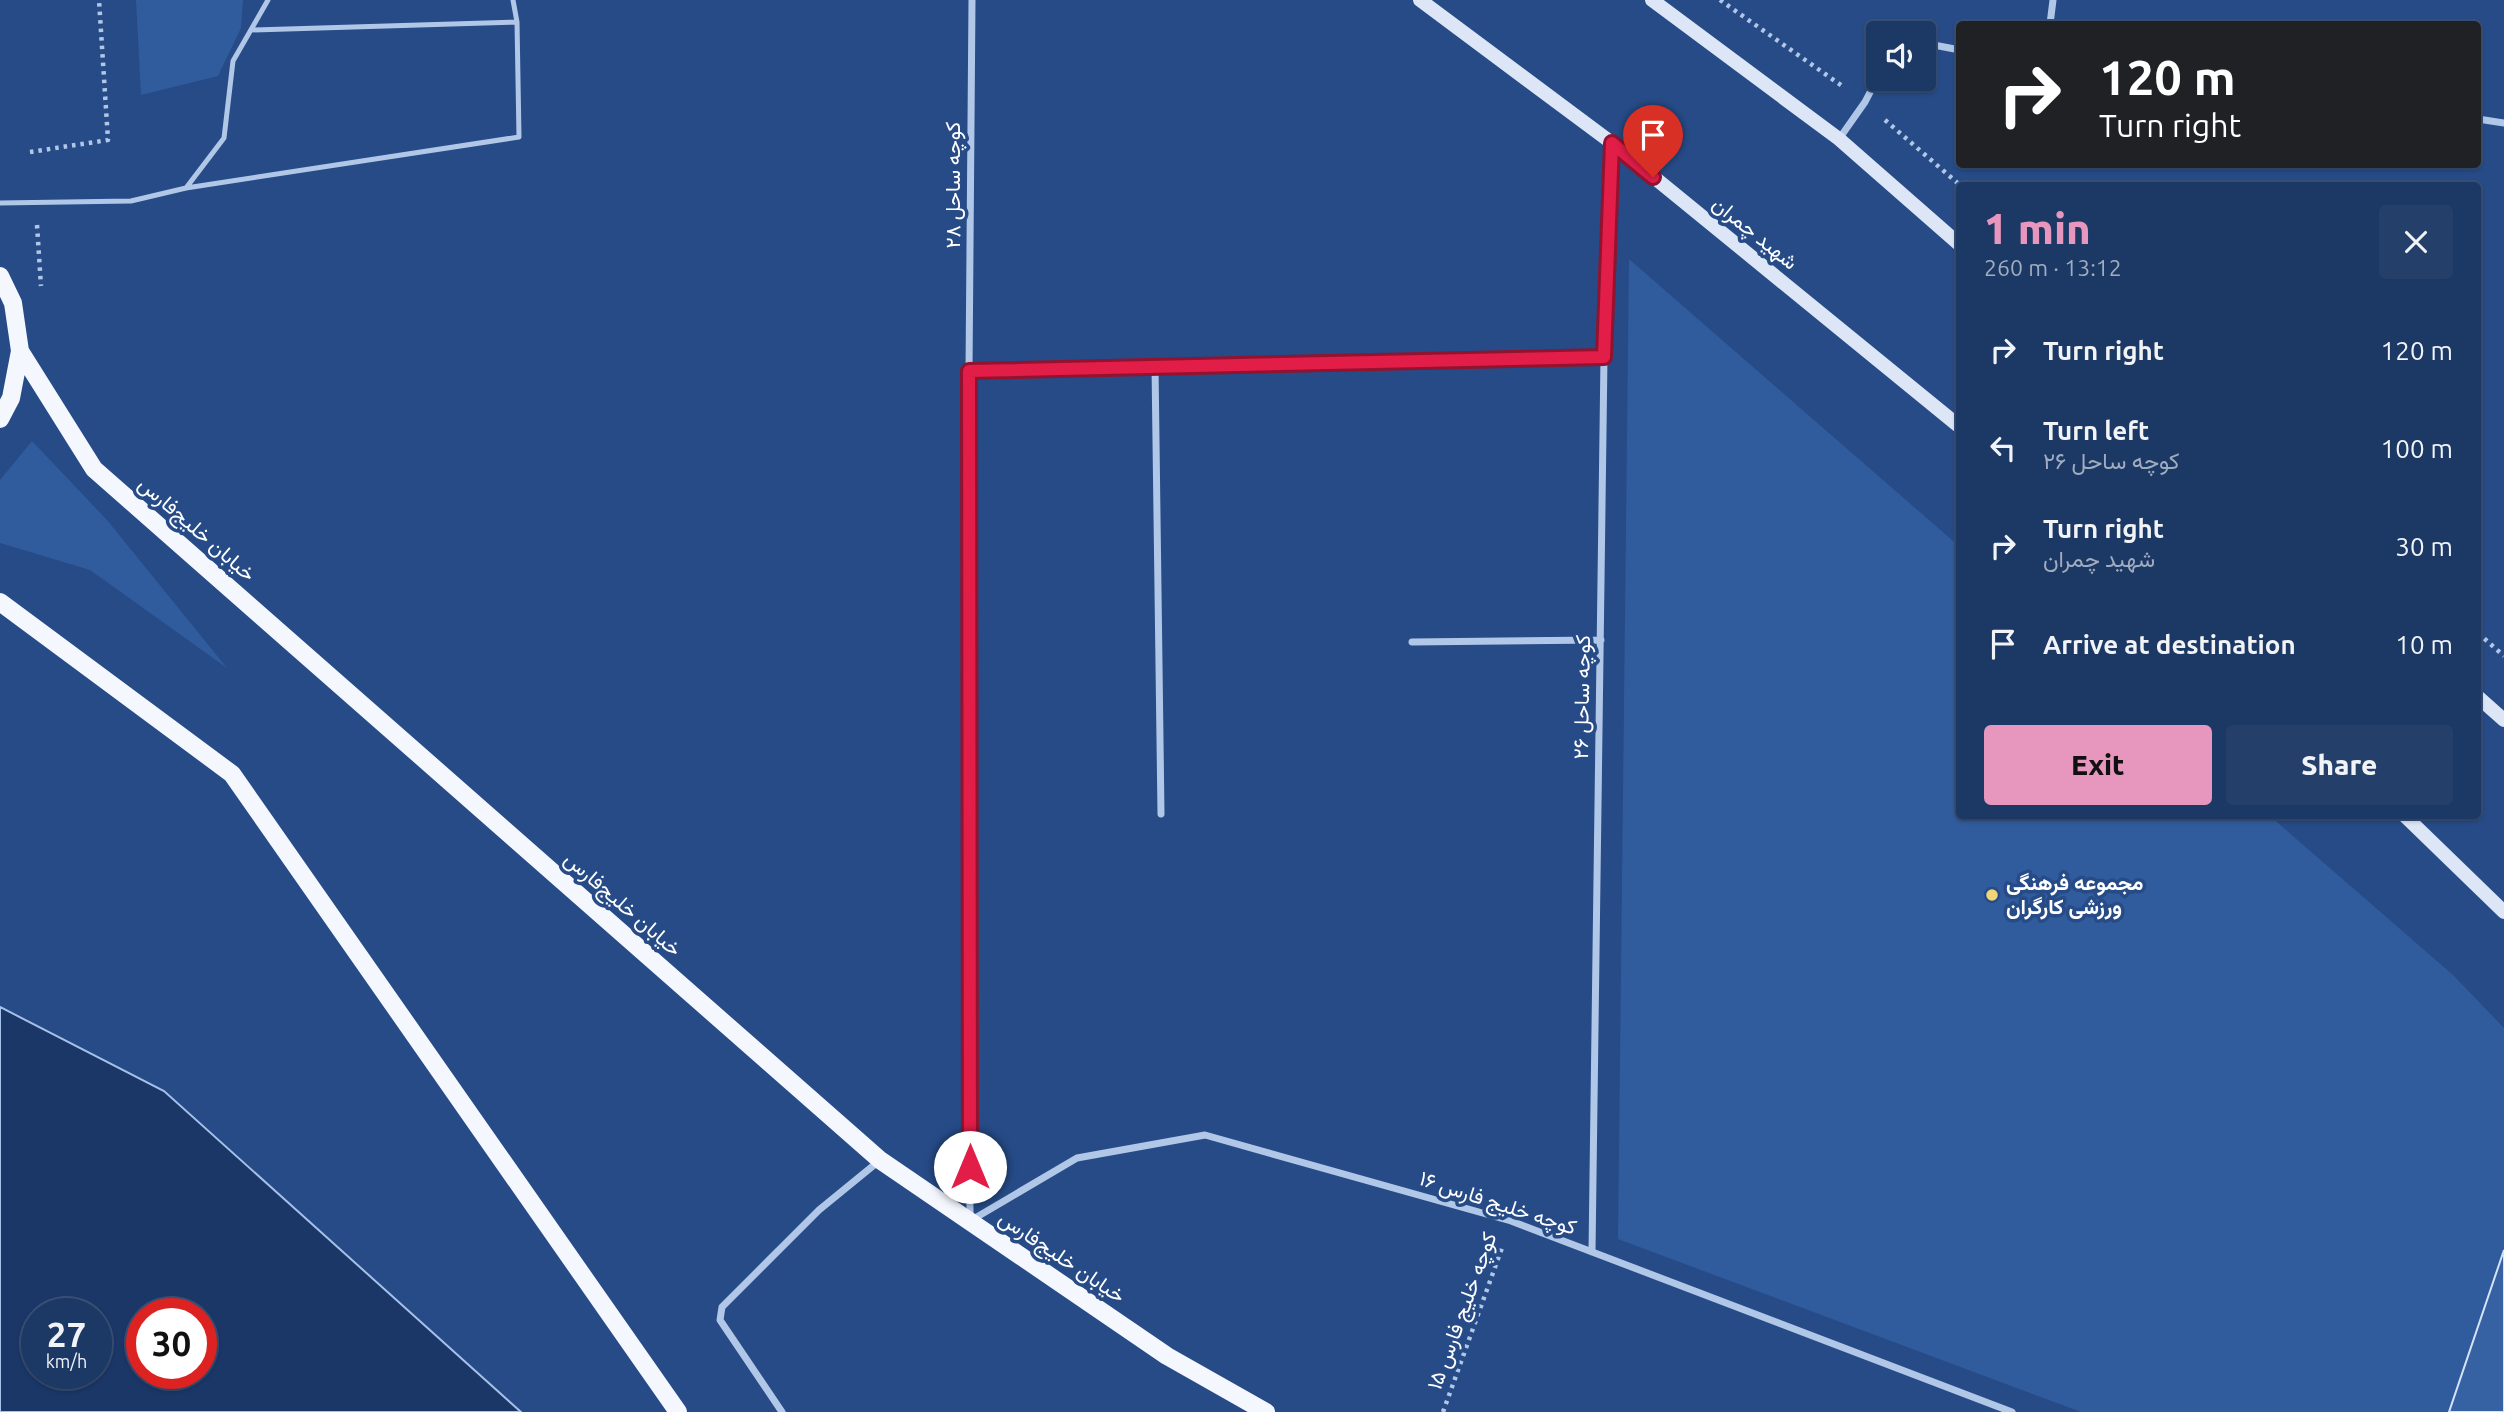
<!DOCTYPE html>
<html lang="en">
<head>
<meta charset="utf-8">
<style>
  :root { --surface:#1c3865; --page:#253f6b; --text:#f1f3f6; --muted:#a0acbf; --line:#3a5279; --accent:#e797bd }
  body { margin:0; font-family:Ubuntu,Vazirmatn,sans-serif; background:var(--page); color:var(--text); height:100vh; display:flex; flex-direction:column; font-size:26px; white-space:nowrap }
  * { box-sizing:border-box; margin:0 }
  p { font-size:23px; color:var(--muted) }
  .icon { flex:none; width:38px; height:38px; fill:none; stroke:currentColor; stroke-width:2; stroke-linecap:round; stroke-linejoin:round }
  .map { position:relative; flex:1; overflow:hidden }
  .drawer { position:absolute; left:1956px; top:182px; width:525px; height:637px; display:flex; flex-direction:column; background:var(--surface); border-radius:7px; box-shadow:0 2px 5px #0004,0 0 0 2px var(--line) }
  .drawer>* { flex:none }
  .top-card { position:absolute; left:1956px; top:21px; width:525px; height:147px; border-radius:7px; box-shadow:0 2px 5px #0004,0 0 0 2px var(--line); background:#202124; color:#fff; overflow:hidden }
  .buttons { position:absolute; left:1866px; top:21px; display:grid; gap:14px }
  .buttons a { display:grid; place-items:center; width:70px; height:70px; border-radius:7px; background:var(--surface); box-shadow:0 2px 5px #0004,0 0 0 2px var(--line); font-size:35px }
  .speed { position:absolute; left:21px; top:1298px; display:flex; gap:14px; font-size:35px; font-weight:700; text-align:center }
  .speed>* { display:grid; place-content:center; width:91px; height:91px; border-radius:50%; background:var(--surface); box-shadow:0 2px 5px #0004,0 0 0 2px var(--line); line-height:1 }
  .speed small { font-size:18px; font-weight:400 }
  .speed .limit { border:10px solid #d22; background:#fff; color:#111 }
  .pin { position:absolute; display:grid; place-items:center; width:60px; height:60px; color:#fff; margin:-72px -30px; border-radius:50% 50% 50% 0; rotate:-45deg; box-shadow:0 0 7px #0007 }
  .pin .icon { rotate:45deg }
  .me { position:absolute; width:77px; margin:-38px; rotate:0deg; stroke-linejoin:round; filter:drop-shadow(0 0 5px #0008) }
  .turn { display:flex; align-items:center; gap:24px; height:147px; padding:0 28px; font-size:32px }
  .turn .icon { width:91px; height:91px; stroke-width:2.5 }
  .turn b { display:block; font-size:49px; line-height:60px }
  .round { display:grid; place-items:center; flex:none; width:74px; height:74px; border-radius:7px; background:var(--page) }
  .head { display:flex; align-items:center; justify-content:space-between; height:119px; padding:0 28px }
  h1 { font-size:42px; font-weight:800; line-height:52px; color:var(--accent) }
  .cta { display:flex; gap:14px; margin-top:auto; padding:14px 28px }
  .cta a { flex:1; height:80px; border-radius:7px; background:var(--accent); color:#111; font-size:28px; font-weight:800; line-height:80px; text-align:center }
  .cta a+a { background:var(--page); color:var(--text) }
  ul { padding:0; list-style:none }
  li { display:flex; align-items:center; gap:21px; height:98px; padding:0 28px }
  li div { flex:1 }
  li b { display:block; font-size:26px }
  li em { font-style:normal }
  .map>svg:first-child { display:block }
  .green { fill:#305c9e }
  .water { fill:#1b3767; stroke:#a6c1e9; stroke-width:2; fill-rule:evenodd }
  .building { fill:#3661a3; stroke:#d5e2f7; stroke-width:2 }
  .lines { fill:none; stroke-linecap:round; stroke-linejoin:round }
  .path { stroke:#b1c7e8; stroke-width:4.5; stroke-dasharray:3.5 5; stroke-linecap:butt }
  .lane { stroke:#b1c7e8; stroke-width:5 }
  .street { stroke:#b1c7e8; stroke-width:7 }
  .secondary { stroke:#dce6f7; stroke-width:14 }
  .primary { stroke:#f4f7fe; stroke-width:18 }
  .route-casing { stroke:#92132f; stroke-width:18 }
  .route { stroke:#e11d48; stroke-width:12 }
  .poi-dot { fill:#f2d576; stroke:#264b87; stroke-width:2.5 }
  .labels { text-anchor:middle; stroke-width:7; stroke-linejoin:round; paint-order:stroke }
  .street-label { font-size:21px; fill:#fff; stroke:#264b87 }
  .poi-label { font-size:21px; font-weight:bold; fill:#fff; stroke:#264b87; text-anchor:start }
</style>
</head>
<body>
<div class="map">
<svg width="2504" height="1412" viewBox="0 0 2504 1412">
  <rect width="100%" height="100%" fill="#264b87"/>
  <path class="green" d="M136,0H243L241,28L218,76L141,95Z
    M1629,259L1960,547V816H2270L2453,975L2504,1028V1412H2081L1618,1239Z
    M32,441L107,520L227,668L90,570L0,543V480Z"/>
  <path class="water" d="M0,1007L164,1091L521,1412H0ZM37,1314H96V1374H37ZM142,1314H201V1374H142Z"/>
  <path class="building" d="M2504,1250V1412H2449Z"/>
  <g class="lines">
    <path class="path" d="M1720,0L1845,88
      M1885,120L1961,186
      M30,152L108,140L99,0
      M37,225L41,286
      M2478,633L2504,656
      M1443,1412L1503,1245"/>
    <path class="lane" d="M251,30L517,22
      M186,188L224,138L233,61L268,0
      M0,203L131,201L186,188L519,137L517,22L513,0"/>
    <path class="street" d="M2050,24L2053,0
      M1923,43L1960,50
      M2478,119L2504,123
      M1839,139L1865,102L1878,77
      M1155,366L1161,814
      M969,371L1604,357
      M1412,642L1601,640
      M970,1218L969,371L972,0
      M970,1221L1077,1158L1205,1135L1511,1221L2012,1412
      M1592,1252L1604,357L1612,143
      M782,1412L720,1320L722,1307L819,1210L879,1161"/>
    <path class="secondary" d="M1420,0L1612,143L1960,427
      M1652,0L1839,139L1960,245
      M2478,697L2504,720
      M2405,816L2504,912"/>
    <path class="primary" d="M0,276L13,303L20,351L11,398L0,419
      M20,351L94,469L880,1160L1167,1356L1266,1412
      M0,602L232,774L678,1412"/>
  </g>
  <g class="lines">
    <defs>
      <path id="route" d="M970,1167L969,371L1604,357L1612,143L1653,177"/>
    </defs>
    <use href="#route" class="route-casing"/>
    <use href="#route" class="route"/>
  </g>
  <circle class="poi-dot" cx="1992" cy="895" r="7"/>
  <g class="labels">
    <g class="street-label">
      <text transform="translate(953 185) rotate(-90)" y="7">کوچه ساحل ۲۸</text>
      <text transform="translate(1755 233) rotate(39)" y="7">شهید چمران</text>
      <text transform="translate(197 529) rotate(41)" y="7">خیابان خلیج‌فارس</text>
      <text transform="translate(1582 697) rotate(-89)" y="7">کوچه ساحل ۲۶</text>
      <text transform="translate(623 904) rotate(41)" y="7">خیابان خلیج‌فارس</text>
      <text transform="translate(1498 1203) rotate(18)" y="7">کوچه خلیج فارس ۱۶</text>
      <text transform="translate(1062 1257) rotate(34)" y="7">خیابان خلیج‌فارس</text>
      <text transform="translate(1462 1311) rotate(-70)" y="7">کوچه خلیج فارس ۱۵</text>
    </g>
    <g class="poi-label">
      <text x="2006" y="890">مجموعه فرهنگی<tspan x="2006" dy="24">ورزشی کارگران</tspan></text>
    </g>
  </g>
</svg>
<div class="buttons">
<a><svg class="icon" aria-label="sound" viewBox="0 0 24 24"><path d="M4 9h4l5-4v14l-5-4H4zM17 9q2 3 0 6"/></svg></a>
</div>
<div class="speed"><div>27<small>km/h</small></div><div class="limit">30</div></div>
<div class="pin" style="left:1653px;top:177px;background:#d93025"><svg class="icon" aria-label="arrive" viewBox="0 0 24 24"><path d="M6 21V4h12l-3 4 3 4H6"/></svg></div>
<svg class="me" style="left:970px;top:1167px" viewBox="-20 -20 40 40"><circle r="19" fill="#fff"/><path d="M0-13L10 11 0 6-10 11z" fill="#e11d48"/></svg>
<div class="top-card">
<div class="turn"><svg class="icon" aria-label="right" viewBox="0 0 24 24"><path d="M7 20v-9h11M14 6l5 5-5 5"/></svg><div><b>120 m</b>Turn right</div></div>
</div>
<section class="drawer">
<div class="head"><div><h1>1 min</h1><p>260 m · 13:12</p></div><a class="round"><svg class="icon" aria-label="close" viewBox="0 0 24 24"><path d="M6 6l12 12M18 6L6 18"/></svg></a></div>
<ul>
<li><svg class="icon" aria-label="right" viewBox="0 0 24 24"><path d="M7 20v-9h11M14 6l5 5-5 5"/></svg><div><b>Turn right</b></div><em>120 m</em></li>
<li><svg class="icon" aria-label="left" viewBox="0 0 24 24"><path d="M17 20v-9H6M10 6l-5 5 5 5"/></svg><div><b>Turn left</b><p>کوچه ساحل ۲۶</p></div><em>100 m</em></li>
<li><svg class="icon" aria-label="right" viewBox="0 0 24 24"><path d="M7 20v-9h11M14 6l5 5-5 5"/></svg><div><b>Turn right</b><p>شهید چمران</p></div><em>30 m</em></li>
<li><svg class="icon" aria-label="arrive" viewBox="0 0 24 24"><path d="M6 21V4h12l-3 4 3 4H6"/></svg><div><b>Arrive at destination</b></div><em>10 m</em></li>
</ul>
<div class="cta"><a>Exit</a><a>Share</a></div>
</section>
</div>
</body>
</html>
